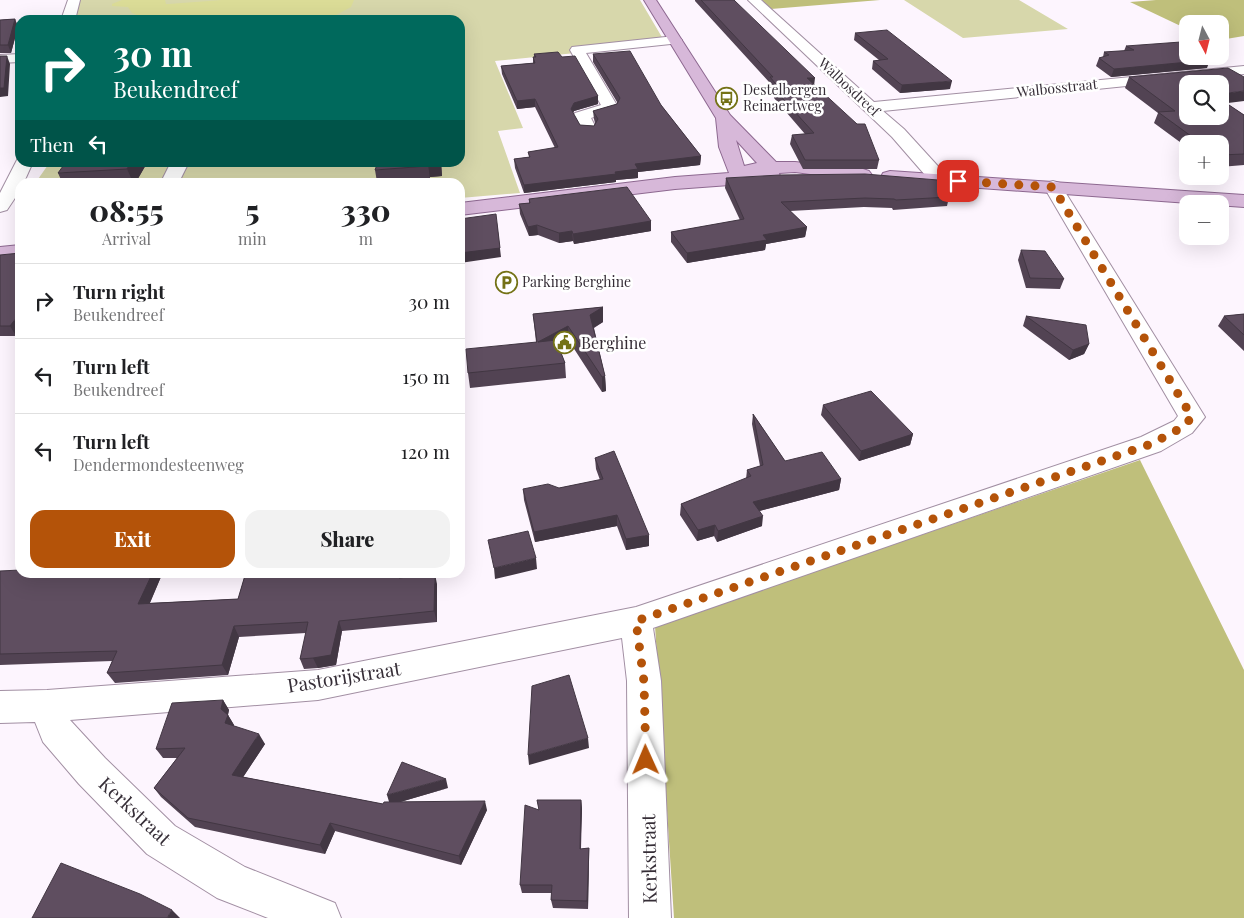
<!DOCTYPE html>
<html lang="en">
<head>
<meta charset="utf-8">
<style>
  :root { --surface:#fff; --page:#f2f2f2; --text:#202124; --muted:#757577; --line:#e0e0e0; --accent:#b45309 }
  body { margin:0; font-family:"Playfair Display",serif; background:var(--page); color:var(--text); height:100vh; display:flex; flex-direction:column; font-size:19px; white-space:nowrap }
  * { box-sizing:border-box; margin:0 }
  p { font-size:16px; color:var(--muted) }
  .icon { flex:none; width:28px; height:28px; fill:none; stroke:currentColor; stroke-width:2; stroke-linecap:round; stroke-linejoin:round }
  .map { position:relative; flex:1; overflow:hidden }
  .sheet { position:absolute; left:15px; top:178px; width:450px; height:400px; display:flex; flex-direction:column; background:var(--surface); border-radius:15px; box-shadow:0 5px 20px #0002 }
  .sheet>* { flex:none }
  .banner { position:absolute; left:15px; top:15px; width:450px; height:152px; border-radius:15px; box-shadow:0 5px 20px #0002; background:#00695c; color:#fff; overflow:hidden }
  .needle { width:32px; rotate:173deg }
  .tools { position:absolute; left:1179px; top:15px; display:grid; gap:10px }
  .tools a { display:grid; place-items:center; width:50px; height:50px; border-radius:10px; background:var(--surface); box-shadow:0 5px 20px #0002; font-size:25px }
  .pin { position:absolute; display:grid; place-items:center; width:42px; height:42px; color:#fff; margin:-21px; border-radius:10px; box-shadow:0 2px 8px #0006 }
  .me { position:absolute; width:55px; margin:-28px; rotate:359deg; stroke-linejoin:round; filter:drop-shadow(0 0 4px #0008) }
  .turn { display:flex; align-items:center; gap:18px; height:105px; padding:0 15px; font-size:22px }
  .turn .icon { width:65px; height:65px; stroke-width:2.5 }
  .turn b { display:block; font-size:35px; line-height:42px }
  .then { display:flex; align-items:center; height:48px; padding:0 15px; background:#0003; gap:10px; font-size:19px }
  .eta { display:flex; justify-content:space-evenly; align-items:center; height:85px; text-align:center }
  .eta b { font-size:30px; font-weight:800; line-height:35px }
  .action { display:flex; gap:10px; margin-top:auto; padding:10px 15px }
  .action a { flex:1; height:58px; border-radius:15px; background:var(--accent); color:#fff; font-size:20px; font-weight:800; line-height:58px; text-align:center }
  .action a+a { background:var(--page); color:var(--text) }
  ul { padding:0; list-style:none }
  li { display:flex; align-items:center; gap:15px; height:75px; padding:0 15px; border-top:1px solid var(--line) }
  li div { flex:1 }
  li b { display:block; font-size:19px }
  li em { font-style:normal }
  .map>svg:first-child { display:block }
  .green { fill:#d7d7ab }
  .forest { fill:#bfbf7b }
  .water { fill:#dbdc97 }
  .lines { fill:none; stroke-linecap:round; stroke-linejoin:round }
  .minor-casing { stroke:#a28fa3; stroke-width:2 }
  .major-casing { stroke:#8d6890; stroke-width:2 }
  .minor { fill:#fff; fill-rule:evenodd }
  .major { fill:#d7b8d9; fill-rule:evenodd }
  .wall { fill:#524353 }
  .shaded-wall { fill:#423743 }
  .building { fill:#5f4e60; stroke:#423743 }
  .route { stroke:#b45309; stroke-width:9; stroke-dasharray:0 16.2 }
  .labels { text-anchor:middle; stroke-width:5; stroke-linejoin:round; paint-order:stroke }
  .far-street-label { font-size:14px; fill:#362e37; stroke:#fff }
  .far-poi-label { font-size:14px; fill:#362e37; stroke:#fff; text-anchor:start }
  .poi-label { font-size:16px; fill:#362e37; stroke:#fff; text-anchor:start }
  .near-street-label { font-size:19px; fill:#362e37; stroke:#fff }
</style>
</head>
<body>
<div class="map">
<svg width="1244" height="918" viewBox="0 0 1244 918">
  <rect width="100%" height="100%" fill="#fdf5fe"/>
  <path class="green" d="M79,0H640L666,44L495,61L523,128L498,131L520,193L460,198V182H36L50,162H460V20H74Z
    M904,0H1019L1068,29L963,38Z"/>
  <path class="forest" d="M762,0H880L771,9Z
    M1156,0H1244V36L1220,40V24H1188L1187,29L1130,2Z
    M1140,460L1244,670V918H674L655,626Z"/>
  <path class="water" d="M122,0H165L166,4H169L222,0H354L351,7L327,20H176L139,16L132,13L128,7L112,6V4Z"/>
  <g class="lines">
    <defs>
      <path id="minor" d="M68,0H80L75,20H61Z
        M748,0H761L874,102L1244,66V74L883,111L904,129L946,175L948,179L946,183L939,185L932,183L892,137Z
        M675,36L682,40L680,43L586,53L618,107L616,110L591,118L596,128L594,132H582L573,116L575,113L601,105L570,50L572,47Z
        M20,54V62L0,63V55Z
        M18,158H20V162H33L24,182H20L19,192L7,210L0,212V193Z
        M171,162H189L179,182H161Z
        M1053,181L1060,183L1062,187L1205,417L1192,433L1161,451L653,628L661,681L671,918H629L627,681L622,638L318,700L70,720L105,758L175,826L245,867L335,903L341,918H268L217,898L147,854L79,784L43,742L35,722L0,723V691L47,690L318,670L636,607L1141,437L1174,421L1178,416L1044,187L1046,183Z"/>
      <path id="major" d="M644,0H656L730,115L776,162H795L863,169L869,171L872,175L869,179L863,181L795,172L779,173L780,176L777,180L771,182L675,189L460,215V203L675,177L729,173L719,147L716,118ZM736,140L757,163L744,166Z
        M890,171L1244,195V207L883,181L881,177L883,173Z
        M20,245V257L0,259V247Z"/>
    </defs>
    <use href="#minor" class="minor-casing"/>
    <use href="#major" class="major-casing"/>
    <use href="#minor" class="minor"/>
    <use href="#major" class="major"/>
  </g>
  <path class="wall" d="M695,0H734L879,160L877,169H803L790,144L792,135L805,134L774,98V92L769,86V82L695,1Z
    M15,19L18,27L11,53H0V20Z
    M855,33L950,89L900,93L872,69L873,61L879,60L854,40Z
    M1126,46L1207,68L1111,77L1096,66L1099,58L1103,57L1104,52L1124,51Z
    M534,54L562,57L598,96V104L574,111L573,113L580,125L594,126L595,123L594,119L593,111L617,104V102L593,62V54L661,105L701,156L700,165L638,172V178L616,180V182L524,193L515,168L514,159L529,157L528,152L555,148L535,107L517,109L502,74L501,66L533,63V57H534Z
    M1129,77L1226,103L1244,115V165L1220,167V144H1188V148L1154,123L1158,113L1125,88Z
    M441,162L442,176L430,177V179L377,182L375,170Z
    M147,163L136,182H62L58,173Z
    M726,178L949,197L947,206L893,210L892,208L864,207L790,211L807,227L805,237L766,244L765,250L687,263L671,242V232L740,220L725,188Z
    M529,199L651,221V231L574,244L573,241L559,243L538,235L529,236L520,214L519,204L529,203Z
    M1021,250L1064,279L1060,289L1026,288L1018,260Z
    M0,255L16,336H0Z
    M603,307V322L594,328L605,376L606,391L602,392L569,341L558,346L565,363L566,378L470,388L468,373L536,342L533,314Z
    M1244,314V351L1218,326L1224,316Z
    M1026,316L1089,344L1084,354L1069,360L1023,326Z
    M823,405L913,434L910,445L859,461L821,415Z
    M753,414L785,461L841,479L839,490L759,511L762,526L717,542L714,536L697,541L680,515L681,504L746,479L747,470L760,466L752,424Z
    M595,458L649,546L626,550L617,526L535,542L524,500L523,489L559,488L600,480L596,469Z
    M0,571L20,572H163L150,603L238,599L246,572H403V577L437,584V622L342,631L336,665L318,668L304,669L300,659L306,633L239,637L228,675L115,683L107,673L112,661L0,665Z
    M223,700L229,710L228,715L234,725L233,726L265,744L243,777L383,804L448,788L400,802L487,810L461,865L335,831L325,854L195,827L161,797L154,788L177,758H163L156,749Z
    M537,800H581L582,809L581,849L589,848V856L588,909L553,908L551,900L552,893H522L520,885L539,810Z"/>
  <path class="shaded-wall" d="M15,19L18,27L11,53L8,45Z
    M7,56L10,64L8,96L0,97V88Z
    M1210,60L1207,68L1111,77L1114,69Z
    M807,78H815L814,86Z
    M952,81L950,89L900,93L902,85Z
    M1244,91V101L1220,104V94Z
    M598,96V104L574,111L571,117V109L574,103Z
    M535,99V107L517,109V101Z
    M701,156L700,165L638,172V178L616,180V182L524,193V185L615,172L635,164Z
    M131,162L147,163L136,182H133L127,169Z
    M441,162L442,176L430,177V179L428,164Z
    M651,221V231L574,244L573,234Z
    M497,223L501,257L460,263V253Z
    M537,225L538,235L529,236L528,227Z
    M807,227L805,237L766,244L765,250L687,263V253L763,235Z
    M572,231L573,241L559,243V233Z
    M603,307V322L591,329L590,315Z
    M20,313V331L16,336L10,326Z
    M568,326L569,341L539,356L538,342Z
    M1089,344L1084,354L1069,360L1073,350Z
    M605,376L606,391L602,392V377Z
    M913,434L910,445L859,461L861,451Z
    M841,479L839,490L752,513L753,502Z
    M617,515V526L535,542L534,532Z
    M763,516L762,526L717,542L718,531Z
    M715,525L714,536L697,541L698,530Z
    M649,535V546L626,550V539Z
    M536,558L537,569L495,579L494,568Z
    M153,572H163L145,614L138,604Z
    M399,572H403L401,588L399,578Z
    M435,574L437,584V622L434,611Z
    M339,621L342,631L336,665L318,668L313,658Z
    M234,626L239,637L228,675L222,665Z
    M223,700L229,710L227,718L228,715L234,725L231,733L225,723L221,709Z
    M259,734L265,744L238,785L232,775Z
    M588,738L589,748L529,765L528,755Z
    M446,779L448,788L390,805L387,795Z
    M581,800L582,809L580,858V849Z
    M485,801L487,810L461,865L459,856Z
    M330,823L335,831L325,854L320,845Z
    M589,848V856L588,909L587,901Z
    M172,910L180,918H167Z"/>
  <path class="building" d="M701,0H734L815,78H807L857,124H865L879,160H805L792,135L814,133L775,90L780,89L770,77H773Z
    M15,19L8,45H0V20Z
    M887,30L952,81L902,85L899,83L873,61L888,59L855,33Z
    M1181,42L1188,46V56H1204L1210,60L1114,69L1099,58L1109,55L1104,52L1134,50L1126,46Z
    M630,51L661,105L701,156L635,164L638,169L615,172L616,174L524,185L514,159L530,157L528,152L558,147L535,99L517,101L501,66L535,63L533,57H536L534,54L558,52L562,57L575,56L598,96L574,103L571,109L580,125L594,126L598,119L593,111L617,104L620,98L593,54Z
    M0,56H7L4,88H0Z
    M1228,68L1244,77V91L1220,94V84H1188V116H1220V99L1244,115V154L1220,155V144H1202L1158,112L1175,111L1129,77Z
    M66,162H131L127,169L58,173Z
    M378,162H440L428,164V166L375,170Z
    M865,174L950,181L949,197L896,200L894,199L865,198L781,202L807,227L763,235L767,240L687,253L671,232L744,219L726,178L780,175Z
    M627,187L651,221L573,234L572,231L559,233L537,225L528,227L519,204L530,203L529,199Z
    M496,214L500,248L460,253V219Z
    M1021,250L1045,251L1064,279L1030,278Z
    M20,253V313L10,326H0V255Z
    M603,307L590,315L605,376L602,377L568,326L538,342L556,340L565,363L468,373L466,349L537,342L533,314Z
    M1244,314V335L1224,316Z
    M1026,316L1086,325L1089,344L1073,350Z
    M871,391L913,434L861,451L823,405Z
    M753,414L785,461L822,452L841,479L753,502L763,516L718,531L715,525L698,530L681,504L751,476L747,470L763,465Z
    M614,451L649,535L626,539L617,515L534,532L523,489L548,484L559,488L603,479L595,458Z
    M528,531L536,558L494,568L488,540Z
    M20,570V572H153L138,604L238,599L246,572H399V578L435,574L434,611L339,621L331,655L313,658L300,659L308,622L234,626L222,665L107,673L117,651L0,654V571Z
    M569,675L588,738L528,755L532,686Z
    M223,700L221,709L228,715L225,723L259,734L232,775L383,804L384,802L485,801L459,856L330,823L320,845L188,818L154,788L185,748L156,749L172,703Z
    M402,762L446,779L387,795Z
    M537,800H581L580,849L589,848L587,901L551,900L552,885H520L525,805L539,810Z
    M61,863L140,894L172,910L167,918H32Z"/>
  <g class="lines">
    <path class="route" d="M646,760L644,682L636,621L1151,444L1183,427L1192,417L1053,187L958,181"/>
  </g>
  <defs>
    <symbol id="bus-ring" viewBox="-11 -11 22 22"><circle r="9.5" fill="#fff" stroke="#747216" stroke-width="1.5"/><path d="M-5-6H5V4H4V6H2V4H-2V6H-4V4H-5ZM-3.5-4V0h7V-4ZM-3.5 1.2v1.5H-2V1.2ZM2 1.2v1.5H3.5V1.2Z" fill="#747216"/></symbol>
    <symbol id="parking-ring" viewBox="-11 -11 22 22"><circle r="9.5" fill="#fff" stroke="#747216" stroke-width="1.5"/><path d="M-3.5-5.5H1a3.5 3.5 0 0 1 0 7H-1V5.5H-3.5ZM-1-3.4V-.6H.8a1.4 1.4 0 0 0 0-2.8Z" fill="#747216"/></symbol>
    <symbol id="civic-ring" viewBox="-11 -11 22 22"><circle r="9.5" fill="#fff" stroke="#747216" stroke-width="1.5"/><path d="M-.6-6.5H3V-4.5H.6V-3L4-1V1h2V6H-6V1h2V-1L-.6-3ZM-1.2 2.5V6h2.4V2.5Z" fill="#747216"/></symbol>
  </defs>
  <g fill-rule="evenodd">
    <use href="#bus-ring" x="714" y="86" width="25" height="25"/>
    <use href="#parking-ring" x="494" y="270" width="25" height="25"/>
    <use href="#civic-ring" x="552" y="330" width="25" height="25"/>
  </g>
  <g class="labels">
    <g class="far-street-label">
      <text transform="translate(849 87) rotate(43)" y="5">Walbosdreef</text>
      <text transform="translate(1057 88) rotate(-6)" y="5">Walbosstraat</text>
    </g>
    <g class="far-poi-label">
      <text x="743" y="95">Destelbergen<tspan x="743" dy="16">Reinaertweg</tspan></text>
      <text x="522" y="287">Parking Berghine</text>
    </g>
    <g class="poi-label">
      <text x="581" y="349">Berghine</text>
    </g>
    <g class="near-street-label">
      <text transform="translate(344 677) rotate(-9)" y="7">Pastorijstraat</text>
      <text transform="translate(135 811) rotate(43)" y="7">Kerkstraat</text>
      <text transform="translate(649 859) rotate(-91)" y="7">Kerkstraat</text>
    </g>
  </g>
</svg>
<div class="tools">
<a><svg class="needle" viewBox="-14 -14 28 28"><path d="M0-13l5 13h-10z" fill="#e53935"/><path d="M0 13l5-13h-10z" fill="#757577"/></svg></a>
<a><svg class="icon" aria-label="search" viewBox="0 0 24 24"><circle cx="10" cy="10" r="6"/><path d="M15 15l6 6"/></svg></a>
<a>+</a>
<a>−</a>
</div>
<div class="pin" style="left:958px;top:181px;background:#d93025"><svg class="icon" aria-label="arrive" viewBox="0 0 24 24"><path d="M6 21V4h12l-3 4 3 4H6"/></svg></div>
<svg class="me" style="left:646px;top:760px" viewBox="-20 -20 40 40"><path d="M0-17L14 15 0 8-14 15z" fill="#b45309" stroke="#fff" stroke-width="4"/></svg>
<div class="banner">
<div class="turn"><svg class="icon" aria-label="right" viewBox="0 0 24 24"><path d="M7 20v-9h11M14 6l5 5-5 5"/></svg><div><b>30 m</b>Beukendreef</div></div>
<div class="then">Then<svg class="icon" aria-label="left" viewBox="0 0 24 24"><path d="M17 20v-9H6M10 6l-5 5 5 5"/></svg></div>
</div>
<section class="sheet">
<div class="eta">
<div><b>08:55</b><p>Arrival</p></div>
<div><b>5</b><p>min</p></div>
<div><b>330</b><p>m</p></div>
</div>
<ul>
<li><svg class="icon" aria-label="right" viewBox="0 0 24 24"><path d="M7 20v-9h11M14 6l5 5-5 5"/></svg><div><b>Turn right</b><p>Beukendreef</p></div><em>30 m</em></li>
<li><svg class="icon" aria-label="left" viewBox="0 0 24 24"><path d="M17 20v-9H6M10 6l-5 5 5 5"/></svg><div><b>Turn left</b><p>Beukendreef</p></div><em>150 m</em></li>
<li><svg class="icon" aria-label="left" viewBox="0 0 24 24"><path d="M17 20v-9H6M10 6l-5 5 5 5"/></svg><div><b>Turn left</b><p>Dendermondesteenweg</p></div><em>120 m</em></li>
</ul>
<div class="action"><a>Exit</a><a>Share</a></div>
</section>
</div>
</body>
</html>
